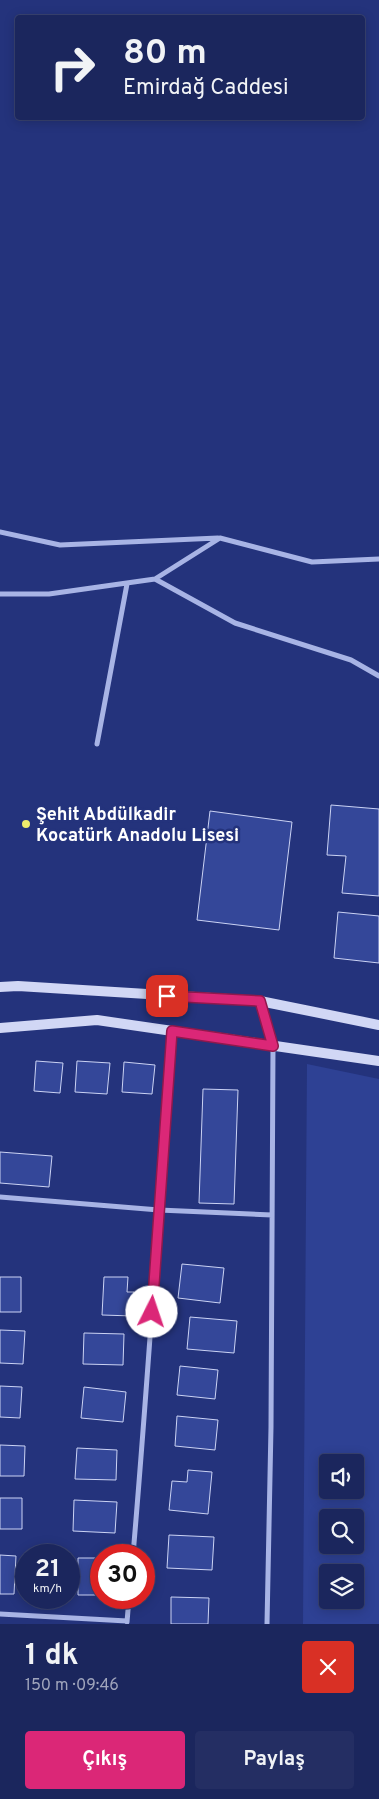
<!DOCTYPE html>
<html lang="tr">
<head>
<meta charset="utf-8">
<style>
  :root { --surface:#1b265d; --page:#242e63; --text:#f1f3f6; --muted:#a0a5bc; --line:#394372; --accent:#db2777 }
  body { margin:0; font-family:Overpass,sans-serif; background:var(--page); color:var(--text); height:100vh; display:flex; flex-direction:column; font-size:19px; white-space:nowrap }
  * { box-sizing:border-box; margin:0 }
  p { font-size:16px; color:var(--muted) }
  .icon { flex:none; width:28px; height:28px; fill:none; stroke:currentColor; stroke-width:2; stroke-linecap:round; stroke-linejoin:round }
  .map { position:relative; height:1624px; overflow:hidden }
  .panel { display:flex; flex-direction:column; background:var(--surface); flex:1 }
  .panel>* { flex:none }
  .guide { position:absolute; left:15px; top:15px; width:350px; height:105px; border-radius:5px; box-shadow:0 2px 12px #0003,0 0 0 1px var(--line); background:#1b265d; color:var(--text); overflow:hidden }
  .tools { position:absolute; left:319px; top:1454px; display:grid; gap:10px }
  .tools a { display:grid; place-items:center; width:45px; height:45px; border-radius:5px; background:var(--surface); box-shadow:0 2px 12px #0003,0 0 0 1px var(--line); font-size:25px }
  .speed { position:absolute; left:15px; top:1544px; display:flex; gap:10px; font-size:25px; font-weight:700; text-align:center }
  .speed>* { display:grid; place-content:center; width:65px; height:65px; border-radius:50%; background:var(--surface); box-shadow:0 2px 12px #0003,0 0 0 1px var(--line); line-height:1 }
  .speed small { font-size:12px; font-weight:400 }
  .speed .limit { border:8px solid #d22; background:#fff; color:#111 }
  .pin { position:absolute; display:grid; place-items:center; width:42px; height:42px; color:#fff; margin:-21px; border-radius:10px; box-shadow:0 2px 8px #0006 }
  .me { position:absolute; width:55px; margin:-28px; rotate:4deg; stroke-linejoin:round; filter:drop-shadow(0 0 4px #0008) }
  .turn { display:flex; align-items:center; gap:18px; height:105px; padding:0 25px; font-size:22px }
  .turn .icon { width:65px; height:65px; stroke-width:2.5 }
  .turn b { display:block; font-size:35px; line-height:42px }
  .round { display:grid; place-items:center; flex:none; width:52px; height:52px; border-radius:5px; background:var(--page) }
  .headline { display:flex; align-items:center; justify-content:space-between; height:85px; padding:0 25px }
  h1 { font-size:30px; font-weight:700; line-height:38px }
  .primary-button { display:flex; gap:10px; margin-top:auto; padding:10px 25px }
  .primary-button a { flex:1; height:58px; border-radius:5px; background:var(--accent); color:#fff; font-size:20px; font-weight:700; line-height:58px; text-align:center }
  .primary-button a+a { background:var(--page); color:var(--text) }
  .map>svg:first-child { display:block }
  .green { fill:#2e4194; fill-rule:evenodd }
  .building { fill:#344799; stroke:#cbd3f4 }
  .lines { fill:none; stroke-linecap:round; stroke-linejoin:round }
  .minor { stroke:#a8b4e5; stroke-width:5 }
  .secondary { stroke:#d1d7f5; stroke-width:10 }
  .route-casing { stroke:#8e194d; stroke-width:12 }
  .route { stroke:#db2777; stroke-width:9 }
  .poi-dot { fill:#efec6c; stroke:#24337c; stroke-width:2 }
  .labels { text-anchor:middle; stroke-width:5; stroke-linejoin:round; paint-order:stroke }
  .poi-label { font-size:18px; font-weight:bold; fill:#fff; stroke:#24337c; text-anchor:start }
</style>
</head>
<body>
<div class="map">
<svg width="379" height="1624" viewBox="0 0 379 1624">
  <rect width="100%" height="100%" fill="#24337c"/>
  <path class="green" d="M307,1064L379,1079V1624H303ZM328,1462H355V1490H328ZM328,1518H355V1545H328ZM328,1572H355V1600H328Z"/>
  <path class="building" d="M331,805L379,809V896L342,893L346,856L327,855Z
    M210,811L292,822L279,930L197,920Z
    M338,912L379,916V963L334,958Z
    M36,1061L63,1063L60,1093L34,1091Z
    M77,1061L110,1063L107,1094L75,1092Z
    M124,1062L155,1065L152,1094L122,1092Z
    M203,1089L238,1090L234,1204L199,1203Z
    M0,1152L52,1156L49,1187L0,1183Z
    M182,1264L224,1268L220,1303L178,1298Z
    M0,1277H21V1312H0Z
    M104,1277H128L127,1292H134L133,1316L102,1315Z
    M190,1317L237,1321L234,1353L187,1349Z
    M0,1330L25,1331L23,1364L0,1363Z
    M84,1333L124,1334L123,1365L83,1364Z
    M180,1366L218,1370L215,1399L177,1395Z
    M0,1386L22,1387L20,1418L0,1417Z
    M84,1387L126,1392L123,1422L81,1418Z
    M177,1416L218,1420L215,1450L175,1446Z
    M0,1445L25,1446L24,1476H0Z
    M77,1448L117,1450L116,1480L75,1479Z
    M188,1470L212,1472L208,1514L169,1510L172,1481L187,1482Z
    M0,1498H22V1529H0Z
    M74,1500L117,1502L115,1533L73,1531Z
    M169,1535L214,1537L212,1570L167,1568Z
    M0,1555L16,1556L14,1594H0Z
    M78,1558H101V1595H78Z
    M171,1597L209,1598L208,1624H171Z"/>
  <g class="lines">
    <path class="minor" d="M0,532L60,545L218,538
      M155,579L235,623L351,660L379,676
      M0,594H49L155,579L220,538L312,562L379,559
      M97,744L127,584
      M260,1002L273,1046L271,1427L267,1624
      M0,1197L159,1210L272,1215
      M133,1555C148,1381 159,1206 172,1031
      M0,1614L127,1621
      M127,1622L129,1598"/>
    <path class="secondary" d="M0,987L18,986L260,1001L379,1025
      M0,1028L97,1020L379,1061"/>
  </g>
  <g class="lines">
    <defs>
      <path id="route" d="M152,1312L172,1031L273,1046L260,1001L167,996"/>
    </defs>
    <use href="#route" class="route-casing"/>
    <use href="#route" class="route"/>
  </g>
  <circle class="poi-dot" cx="26" cy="824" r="5"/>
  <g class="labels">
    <g class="poi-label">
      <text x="36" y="820">Şehit Abdülkadir<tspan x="36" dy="21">Kocatürk Anadolu Lisesi</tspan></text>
    </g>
  </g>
</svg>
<div class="tools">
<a><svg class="icon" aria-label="sound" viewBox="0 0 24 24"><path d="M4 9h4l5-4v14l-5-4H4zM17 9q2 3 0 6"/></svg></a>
<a><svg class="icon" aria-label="search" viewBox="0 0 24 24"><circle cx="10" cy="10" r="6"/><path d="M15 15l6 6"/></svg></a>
<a><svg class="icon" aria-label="layers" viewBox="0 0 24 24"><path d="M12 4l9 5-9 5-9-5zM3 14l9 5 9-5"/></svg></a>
</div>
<div class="speed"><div>21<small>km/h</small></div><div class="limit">30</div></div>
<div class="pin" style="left:167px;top:996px;background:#d93025"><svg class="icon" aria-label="arrive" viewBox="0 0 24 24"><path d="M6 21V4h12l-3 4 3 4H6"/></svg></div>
<svg class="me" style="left:152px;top:1312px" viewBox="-20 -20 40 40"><circle r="19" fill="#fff"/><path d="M0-13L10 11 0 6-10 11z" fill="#db2777"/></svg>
<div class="guide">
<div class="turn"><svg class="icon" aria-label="right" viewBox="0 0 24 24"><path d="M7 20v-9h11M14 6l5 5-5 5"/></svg><div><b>80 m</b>Emirdağ Caddesi</div></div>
</div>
</div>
<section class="panel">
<div class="headline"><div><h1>1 dk</h1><p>150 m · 09:46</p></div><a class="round" style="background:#d93025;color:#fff"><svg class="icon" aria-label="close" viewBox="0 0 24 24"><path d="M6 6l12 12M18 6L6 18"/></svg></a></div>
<div class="primary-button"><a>Çıkış</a><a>Paylaş</a></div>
</section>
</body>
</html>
